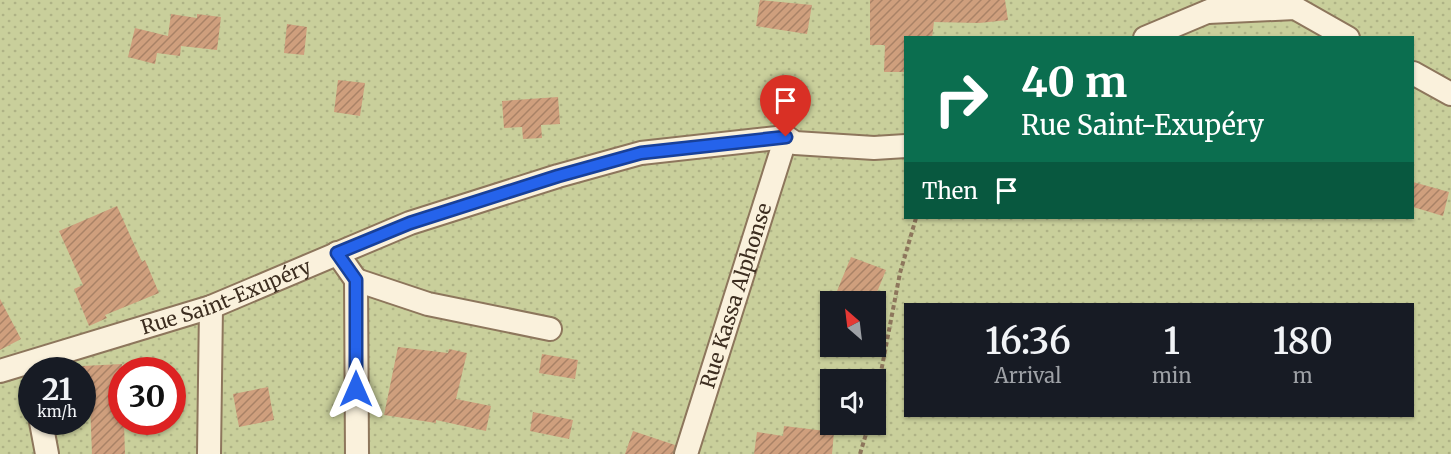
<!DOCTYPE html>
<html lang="en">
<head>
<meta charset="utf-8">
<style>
  :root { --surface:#171b24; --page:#242831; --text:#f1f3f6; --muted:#9ea1a6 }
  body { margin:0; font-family:Merriweather,serif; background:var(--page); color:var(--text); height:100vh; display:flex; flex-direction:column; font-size:22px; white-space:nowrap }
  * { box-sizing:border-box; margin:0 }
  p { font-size:20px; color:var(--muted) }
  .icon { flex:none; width:33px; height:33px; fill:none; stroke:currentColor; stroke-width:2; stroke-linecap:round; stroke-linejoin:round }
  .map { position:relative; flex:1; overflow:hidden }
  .sheet { position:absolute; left:904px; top:303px; width:510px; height:114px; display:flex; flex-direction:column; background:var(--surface); border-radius:0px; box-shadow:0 2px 4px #0004 }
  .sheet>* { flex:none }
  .hud { position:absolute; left:904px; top:36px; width:510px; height:183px; border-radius:0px; box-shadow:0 2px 4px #0004; background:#0b6e4f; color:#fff; overflow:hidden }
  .needle { width:39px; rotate:332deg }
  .buttons { position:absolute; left:820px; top:291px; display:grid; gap:12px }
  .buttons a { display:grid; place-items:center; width:66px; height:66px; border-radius:0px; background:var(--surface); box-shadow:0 2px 4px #0004; font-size:30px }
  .speed { position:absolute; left:18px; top:357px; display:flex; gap:12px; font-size:30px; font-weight:700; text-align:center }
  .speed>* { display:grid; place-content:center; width:78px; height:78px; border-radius:50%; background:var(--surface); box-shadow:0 2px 4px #0004; line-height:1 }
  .speed small { font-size:15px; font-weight:400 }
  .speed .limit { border:9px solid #d22; background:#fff; color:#111 }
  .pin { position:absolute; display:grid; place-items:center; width:51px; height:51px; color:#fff; margin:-62px -26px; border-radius:50% 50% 50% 0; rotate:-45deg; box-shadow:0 0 6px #0007 }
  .pin .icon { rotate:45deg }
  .me { position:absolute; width:66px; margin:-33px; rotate:0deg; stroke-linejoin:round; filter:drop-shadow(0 0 4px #0008) }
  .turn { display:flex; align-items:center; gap:21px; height:126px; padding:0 18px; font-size:27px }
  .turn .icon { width:78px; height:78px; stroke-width:2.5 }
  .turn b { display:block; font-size:42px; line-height:51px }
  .then { display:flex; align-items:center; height:57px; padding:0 18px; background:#0003; gap:12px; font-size:22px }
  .eta { display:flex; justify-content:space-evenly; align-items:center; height:102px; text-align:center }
  .eta b { font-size:36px; font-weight:600; line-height:42px }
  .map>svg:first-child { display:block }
  .grass { fill:url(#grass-dots); fill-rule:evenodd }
  .building { fill:url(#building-hatch) }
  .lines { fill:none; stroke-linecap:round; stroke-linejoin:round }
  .minor-casing { stroke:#8d765c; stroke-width:26 }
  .path { stroke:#8d765c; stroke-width:4; stroke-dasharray:4.5 3; stroke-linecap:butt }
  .minor { stroke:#faf1dc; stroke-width:22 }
  .route-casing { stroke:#184099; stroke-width:15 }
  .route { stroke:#2563eb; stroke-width:10 }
  .labels { text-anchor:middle; stroke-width:6; stroke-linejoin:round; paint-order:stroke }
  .street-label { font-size:20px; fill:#3d2e20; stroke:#f7eed8 }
</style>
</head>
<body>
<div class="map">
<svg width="1451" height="454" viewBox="0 0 1451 454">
  <defs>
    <pattern id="grass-dots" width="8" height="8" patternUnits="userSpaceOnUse" patternTransform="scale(1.5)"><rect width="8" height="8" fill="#c9cf9b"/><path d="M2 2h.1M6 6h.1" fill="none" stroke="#aeb285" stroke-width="1.8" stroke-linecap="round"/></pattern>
    <pattern id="building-hatch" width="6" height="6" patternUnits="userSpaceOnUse" patternTransform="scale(1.5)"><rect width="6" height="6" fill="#cf9f7d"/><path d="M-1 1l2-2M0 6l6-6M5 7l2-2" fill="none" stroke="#a98266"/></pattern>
  </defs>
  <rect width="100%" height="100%" fill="#f0e4c8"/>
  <path class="grass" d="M0,0H1451V454H0ZM906,38H1413V218H906ZM831,302H876V346H831ZM906,304H1413V416H906ZM32,370H82V422H32ZM122,370H172V422H122ZM831,380H876V424H831Z"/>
  <path class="building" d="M760,0L812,5L807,34L756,26Z
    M870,0H1005L1008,20L979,23L934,22L932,38H906V72H884L885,45H870Z
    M171,14L197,18V14L221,17L217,50L181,46L180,56L157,53L155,64L128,57L135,28L168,36Z
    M287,24L307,27L304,55L284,53Z
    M338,80L365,83L360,116L334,112Z
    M558,97L560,124L541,125L542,138L523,139L522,127L504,128L502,101Z
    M1413,182L1449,192L1443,216L1413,207Z
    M117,206L142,262L145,260L159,293L105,315L107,318L89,326L74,289L83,285L59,231Z
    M851,257L886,270L873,302H863L837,291Z
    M0,299L21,339L0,350Z
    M398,347L448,353L449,349L467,353L456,399L491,406L486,431L436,420V423L384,415Z
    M542,354L578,360L575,379L539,373Z
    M122,364L125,454H92L90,403L82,404V366Z
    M268,387L274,420L239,427L233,394Z
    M533,412L573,420L569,439L530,431Z
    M784,426L834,432L832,454H754L757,432L783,436Z
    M633,431L675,445L673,454H625Z"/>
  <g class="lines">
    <defs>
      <g id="minor">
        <path d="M1208,12L1295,8L1348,38"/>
        <path d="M1145,38L1221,6"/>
        <path d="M1413,73L1451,94"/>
        <path d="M337,253L356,280L357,454"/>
        <path d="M356,280L428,304L550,329"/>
        <path id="s1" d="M0,371L211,307L410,223L558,176L641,153L786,137L795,143L874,148L906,146"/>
        <path d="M41,422L47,454"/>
        <path d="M209,454L211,307"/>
        <path id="s2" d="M686,454L786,137"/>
      </g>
    </defs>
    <use href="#minor" class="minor-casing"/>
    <path class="path" d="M876,398L900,273L916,218
      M860,454L869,424"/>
    <use href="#minor" class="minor"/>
  </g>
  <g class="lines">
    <defs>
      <path id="route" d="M356,389V280L337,253L410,223L558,176L641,153L786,137"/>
    </defs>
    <use href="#route" class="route-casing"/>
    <use href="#route" class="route"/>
  </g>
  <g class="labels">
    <g class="street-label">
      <text dy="7" stroke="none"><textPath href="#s2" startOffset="166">Rue Kassa Alphonse</textPath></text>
      <text dy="7" stroke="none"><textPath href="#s1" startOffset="238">Rue Saint-Exupéry</textPath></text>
    </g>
  </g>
</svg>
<div class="buttons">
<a><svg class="needle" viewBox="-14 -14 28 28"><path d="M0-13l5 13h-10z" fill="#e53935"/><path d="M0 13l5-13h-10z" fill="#9ea1a6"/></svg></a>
<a><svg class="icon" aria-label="sound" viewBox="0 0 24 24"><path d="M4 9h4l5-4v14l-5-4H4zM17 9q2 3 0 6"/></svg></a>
</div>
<div class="speed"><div>21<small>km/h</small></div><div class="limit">30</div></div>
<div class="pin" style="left:786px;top:137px;background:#d93025"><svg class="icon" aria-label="arrive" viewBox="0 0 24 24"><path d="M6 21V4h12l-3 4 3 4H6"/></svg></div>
<svg class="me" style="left:356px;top:389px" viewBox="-20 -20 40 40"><path d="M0-17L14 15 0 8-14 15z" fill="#2563eb" stroke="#fff" stroke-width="4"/></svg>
<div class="hud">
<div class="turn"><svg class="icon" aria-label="right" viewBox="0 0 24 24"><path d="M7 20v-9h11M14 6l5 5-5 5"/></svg><div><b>40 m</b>Rue Saint-Exupéry</div></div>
<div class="then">Then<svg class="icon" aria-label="arrive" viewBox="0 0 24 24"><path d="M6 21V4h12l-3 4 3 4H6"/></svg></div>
</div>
<section class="sheet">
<div class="eta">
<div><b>16:36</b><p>Arrival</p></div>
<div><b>1</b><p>min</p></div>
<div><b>180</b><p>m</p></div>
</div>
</section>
</div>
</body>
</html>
